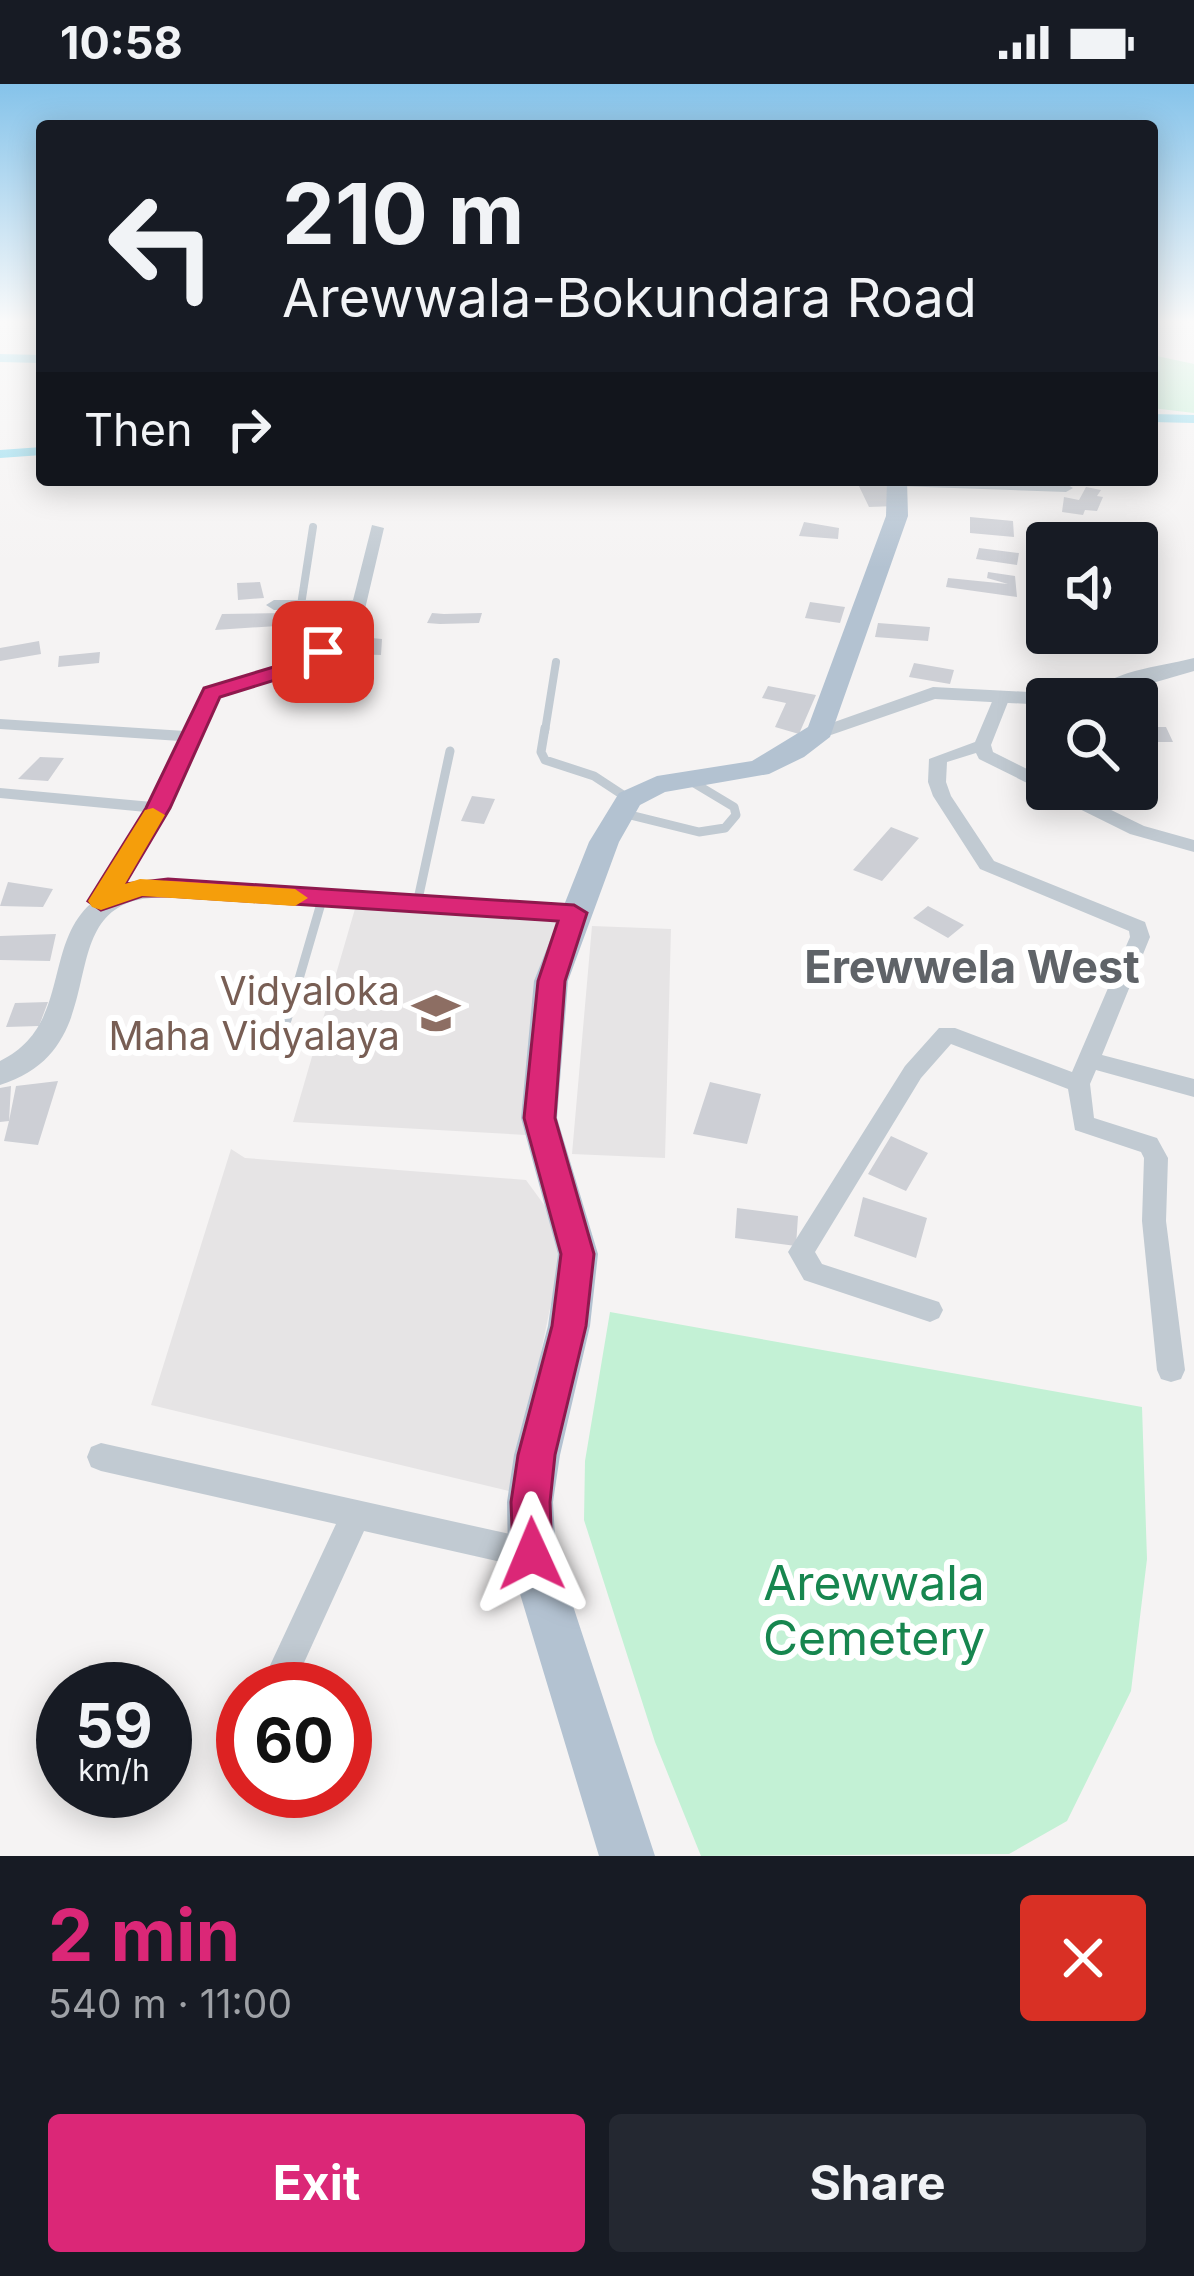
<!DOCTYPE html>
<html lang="en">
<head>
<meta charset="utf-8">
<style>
  :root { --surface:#171b24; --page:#242831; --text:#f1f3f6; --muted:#9ea1a6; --accent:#db2777 }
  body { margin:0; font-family:Inter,sans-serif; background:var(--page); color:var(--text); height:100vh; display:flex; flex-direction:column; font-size:45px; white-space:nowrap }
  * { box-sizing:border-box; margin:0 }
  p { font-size:39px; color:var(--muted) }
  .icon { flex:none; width:66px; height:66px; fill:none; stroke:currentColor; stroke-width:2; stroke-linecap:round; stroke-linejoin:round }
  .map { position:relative; height:1772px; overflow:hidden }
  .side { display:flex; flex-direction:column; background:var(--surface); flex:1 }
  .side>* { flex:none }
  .hud { position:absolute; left:36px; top:36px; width:1122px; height:366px; border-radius:12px; box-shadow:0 6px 30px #0003; background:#171b24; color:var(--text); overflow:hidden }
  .fabs { position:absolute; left:1026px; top:438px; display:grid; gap:24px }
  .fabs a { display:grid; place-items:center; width:132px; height:132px; border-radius:12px; background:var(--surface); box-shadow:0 6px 30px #0003; font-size:60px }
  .speed { position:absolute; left:36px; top:1578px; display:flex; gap:24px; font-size:60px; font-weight:700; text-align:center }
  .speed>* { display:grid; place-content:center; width:156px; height:156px; border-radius:50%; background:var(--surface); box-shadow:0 6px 30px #0003; line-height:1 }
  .speed small { font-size:30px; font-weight:400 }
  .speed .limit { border:18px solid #d22; background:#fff; color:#111 }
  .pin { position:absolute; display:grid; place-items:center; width:102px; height:102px; color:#fff; margin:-51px; border-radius:24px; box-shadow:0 6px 18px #0006 }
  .me { position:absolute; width:132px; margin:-66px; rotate:359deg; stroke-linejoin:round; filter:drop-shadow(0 0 9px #0008) }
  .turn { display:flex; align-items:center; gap:42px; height:252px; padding:0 48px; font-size:54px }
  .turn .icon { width:156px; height:156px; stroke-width:2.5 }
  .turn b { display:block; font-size:84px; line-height:102px }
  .then { display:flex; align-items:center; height:114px; padding:0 48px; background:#0003; gap:24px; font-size:45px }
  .round { display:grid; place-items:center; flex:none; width:126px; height:126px; border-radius:12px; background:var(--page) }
  .overview { display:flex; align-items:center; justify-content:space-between; height:204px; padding:0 48px }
  h1 { font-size:72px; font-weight:700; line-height:90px; color:var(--accent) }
  .button { display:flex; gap:24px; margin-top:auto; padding:24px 48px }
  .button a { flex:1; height:138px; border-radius:12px; background:var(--accent); color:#fff; font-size:48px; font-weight:700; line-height:138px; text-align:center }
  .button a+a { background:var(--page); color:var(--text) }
  .status { display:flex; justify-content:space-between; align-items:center; height:84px; padding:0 60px; background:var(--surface); direction:ltr }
  .status svg { height:33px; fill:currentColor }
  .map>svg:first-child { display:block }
  .education { fill:#e6e4e5 }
  .green { fill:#c3f1d5 }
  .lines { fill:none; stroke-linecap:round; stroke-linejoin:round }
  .canal { fill:#90daee; fill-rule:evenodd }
  .building { fill:#cdcfd5 }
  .service-far1 { stroke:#c1cad2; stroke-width:8 }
  .service { stroke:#c1cad2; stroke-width:9 }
  .minor { fill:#c1cad2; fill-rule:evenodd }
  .tertiary { fill:#c1cad2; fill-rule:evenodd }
  .primary { fill:#b3c2d1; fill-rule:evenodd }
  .route { fill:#db2777; stroke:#8e194d; stroke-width:3 }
  .slow { fill:#f59e0b }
  .labels { text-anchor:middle; stroke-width:12; stroke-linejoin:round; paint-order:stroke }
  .education-label { font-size:39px; fill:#785e54; stroke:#fff; text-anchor:end }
  .quarter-label { font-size:45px; font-weight:bold; fill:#5f6368; stroke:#fff }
  .near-park-label { font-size:48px; fill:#17864f; stroke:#fff }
</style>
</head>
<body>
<div class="status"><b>10:58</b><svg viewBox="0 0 49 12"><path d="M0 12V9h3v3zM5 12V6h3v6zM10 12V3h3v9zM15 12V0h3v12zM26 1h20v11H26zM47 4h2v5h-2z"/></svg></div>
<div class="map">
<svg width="1194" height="1772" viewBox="0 0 1194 1772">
  <rect width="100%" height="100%" fill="#f5f3f3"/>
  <path class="education" d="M359,811L567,820L526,1051L293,1038Z
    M592,842L671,845L665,1074L572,1070Z
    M231,1065L245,1074L526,1096L561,1144L555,1200L525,1346L521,1410L151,1321Z"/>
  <path class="green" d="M1152,271L1194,280V329L1152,324Z
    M610,1228L1142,1323L1147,1475L1131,1607L1067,1737L1009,1770L701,1772L655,1658L584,1436L585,1377Z"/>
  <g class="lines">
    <path class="canal" d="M0,270L42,271V279L0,278Z
      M1152,330L1194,331V339L1152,338Z
      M42,363V371L0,374V366Z"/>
  </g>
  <path class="building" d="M856,396H885L895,422L869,423Z
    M1086,403L1101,406L1097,412L1103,413L1097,427L1085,426L1083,431L1062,428L1064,413L1079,416Z
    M970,433L1013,437L1014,453L970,449Z
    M804,438L839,444L838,455L799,452Z
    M979,464L1019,469L1017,481L976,475Z
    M988,488L1015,492L1017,513L946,503L948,494L1008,500L987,494Z
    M260,498L264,514L238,516L237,499Z
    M810,518L845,523L840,539L805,534Z
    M284,529L277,542L215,546L222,530Z
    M432,529L444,530L482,529L479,539L440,540L427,539Z
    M878,539L930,543L928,557L875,553Z
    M361,553L382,555L381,571L348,570Z
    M39,557L41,570L0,577V564Z
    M100,568L99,579L58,583L59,572Z
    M914,579L954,586L950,600L909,593Z
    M768,602L816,611L799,650L775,643L786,619L762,614Z
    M1137,643H1166L1173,658H1137Z
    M40,673L64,674L48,697L18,695Z
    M472,712L495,715L484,740L461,737Z
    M891,743L919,754L882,797L853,786Z
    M8,798L53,805L43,823L0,822Z
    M928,822L964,841L948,854L913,834Z
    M56,850L50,877L0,876V852Z
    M48,918L39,942L6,943L15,919Z
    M58,997L38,1061L4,1057L9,1037L0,1038V1004L11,1002L9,1037L16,1002Z
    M710,998L761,1010L747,1060L693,1050Z
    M891,1052L928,1069L906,1107L868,1090Z
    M863,1113L927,1134L916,1174L854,1152Z
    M737,1124L798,1132L796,1162L735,1154Z"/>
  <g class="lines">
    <path class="service-far1" d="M301,521L313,443
      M545,647L556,578"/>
    <path class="service" d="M545,644L541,668L545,676L594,692L629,715
      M622,729L699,748L725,744L736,731L734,723L689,696
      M417,820L450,667
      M287,936L322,816"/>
    <path class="minor" d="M892,396L1066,400L1073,404L1066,408L897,402L892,401Z
      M372,441L384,444L358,555L300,587L219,611L167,724L108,822H94L91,817L146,728L0,714V704L152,718L180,657L0,645V635L185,647L206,604L288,581L345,550L351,525L274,526L266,521L274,516H353Z
      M1002,608L1010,613L991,661L993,668L1047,695V705H1068L1144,742L1194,756V768L1130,750L979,675L976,669L947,678L946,698L951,712L994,777L1145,838L1150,853L1102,971L1194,995V1013L1096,986L1090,1000L1094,1034L1157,1054L1168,1074L1166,1137L1185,1286L1181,1295L1171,1298L1161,1295L1157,1286L1142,1137L1144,1074L1141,1068L1075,1046L1068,1005L951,960L921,994L815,1168L822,1180L939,1218L943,1226L939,1234L930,1238L804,1196L788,1168L905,982L939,944H955L1072,988L1130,853L1129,847L980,785L933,712L928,698L929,675L975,658L994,613Z
      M101,1359L532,1455L543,1459L547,1470L543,1481L532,1485L364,1447L292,1605H259L336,1440L101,1387L91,1383L87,1373L91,1363Z"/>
    <path class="tertiary" d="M1194,574V587L1156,598L1139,597L1109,615H1083C1114,585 1154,584 1194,574Z
      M933,603L1047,609L1058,615H1047V621L935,615L828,652L820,654L809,647Z
      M168,796L574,820L587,829L574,838L168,812C156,814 141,814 130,818C55,845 112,966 0,1001V977C80,938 34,842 113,805C128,798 151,798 168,796Z"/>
    <path class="primary" d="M887,396H907L908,432L830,653L804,673L769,690L665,708L640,721L619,758L568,897L557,1034L598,1170L590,1242L560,1371L553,1418L556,1470L655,1772H599L508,1470L507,1418L514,1371L548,1242L558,1170L521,1034L534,897L589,758L619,709L657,692L752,677L808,643L886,432Z"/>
  </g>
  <linearGradient id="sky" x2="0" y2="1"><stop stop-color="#85c3ea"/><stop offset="0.49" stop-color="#fafafa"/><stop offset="1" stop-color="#fafafa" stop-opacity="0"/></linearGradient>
  <rect width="1194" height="484" fill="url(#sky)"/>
  <path class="route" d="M323,562L330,564V572L301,588L220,613L170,724L125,800L168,795L574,821L587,829L565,897L555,1034L594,1170L586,1242L555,1371L550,1418L552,1470L546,1484L532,1490L518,1484L513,1470L511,1418L518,1371L552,1242L561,1170L524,1034L538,897L558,837L168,812H142L101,826L88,817L146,724L204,604L287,579Z"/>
  <path class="slow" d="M153,724L165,731L125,800L140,795L295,805L308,814L295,822L142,812L101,826L92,823L88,817L145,726Z"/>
  <defs>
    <symbol id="school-bare" viewBox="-9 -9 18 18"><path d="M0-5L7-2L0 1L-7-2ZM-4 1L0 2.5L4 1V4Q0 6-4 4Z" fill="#8d6e63" stroke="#fff" stroke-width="2.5" paint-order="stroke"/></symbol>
  </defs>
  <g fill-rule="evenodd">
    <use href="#school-bare" x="403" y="896" width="66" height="66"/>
  </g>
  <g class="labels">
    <g class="education-label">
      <text x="400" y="921">Vidyaloka<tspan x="400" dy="45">Maha Vidyalaya</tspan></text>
    </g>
    <g class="quarter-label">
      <text x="972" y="899">Erewwela West</text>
    </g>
    <g class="near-park-label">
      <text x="874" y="1516">Arewwala<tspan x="874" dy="55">Cemetery</tspan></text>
    </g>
  </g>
</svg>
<div class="fabs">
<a><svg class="icon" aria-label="sound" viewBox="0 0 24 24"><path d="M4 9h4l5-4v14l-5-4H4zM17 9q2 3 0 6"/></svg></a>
<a><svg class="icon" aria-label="search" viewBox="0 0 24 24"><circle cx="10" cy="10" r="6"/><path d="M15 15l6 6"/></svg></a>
</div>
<div class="speed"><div>59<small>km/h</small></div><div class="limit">60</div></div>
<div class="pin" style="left:323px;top:568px;background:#d93025"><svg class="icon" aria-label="arrive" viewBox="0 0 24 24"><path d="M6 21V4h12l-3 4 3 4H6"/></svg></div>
<svg class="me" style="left:532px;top:1470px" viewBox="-20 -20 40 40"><path d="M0-17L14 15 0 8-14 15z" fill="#db2777" stroke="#fff" stroke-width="4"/></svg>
<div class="hud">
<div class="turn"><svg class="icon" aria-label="left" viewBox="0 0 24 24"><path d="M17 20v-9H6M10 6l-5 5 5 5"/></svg><div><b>210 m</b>Arewwala-Bokundara Road</div></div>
<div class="then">Then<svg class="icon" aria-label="right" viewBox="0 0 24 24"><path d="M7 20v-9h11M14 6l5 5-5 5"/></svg></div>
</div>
</div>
<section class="side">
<div class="overview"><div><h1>2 min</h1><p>540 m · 11:00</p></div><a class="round" style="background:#d93025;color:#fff"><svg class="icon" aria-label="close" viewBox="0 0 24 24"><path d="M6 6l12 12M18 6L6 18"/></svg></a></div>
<div class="button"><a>Exit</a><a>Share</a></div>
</section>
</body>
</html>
